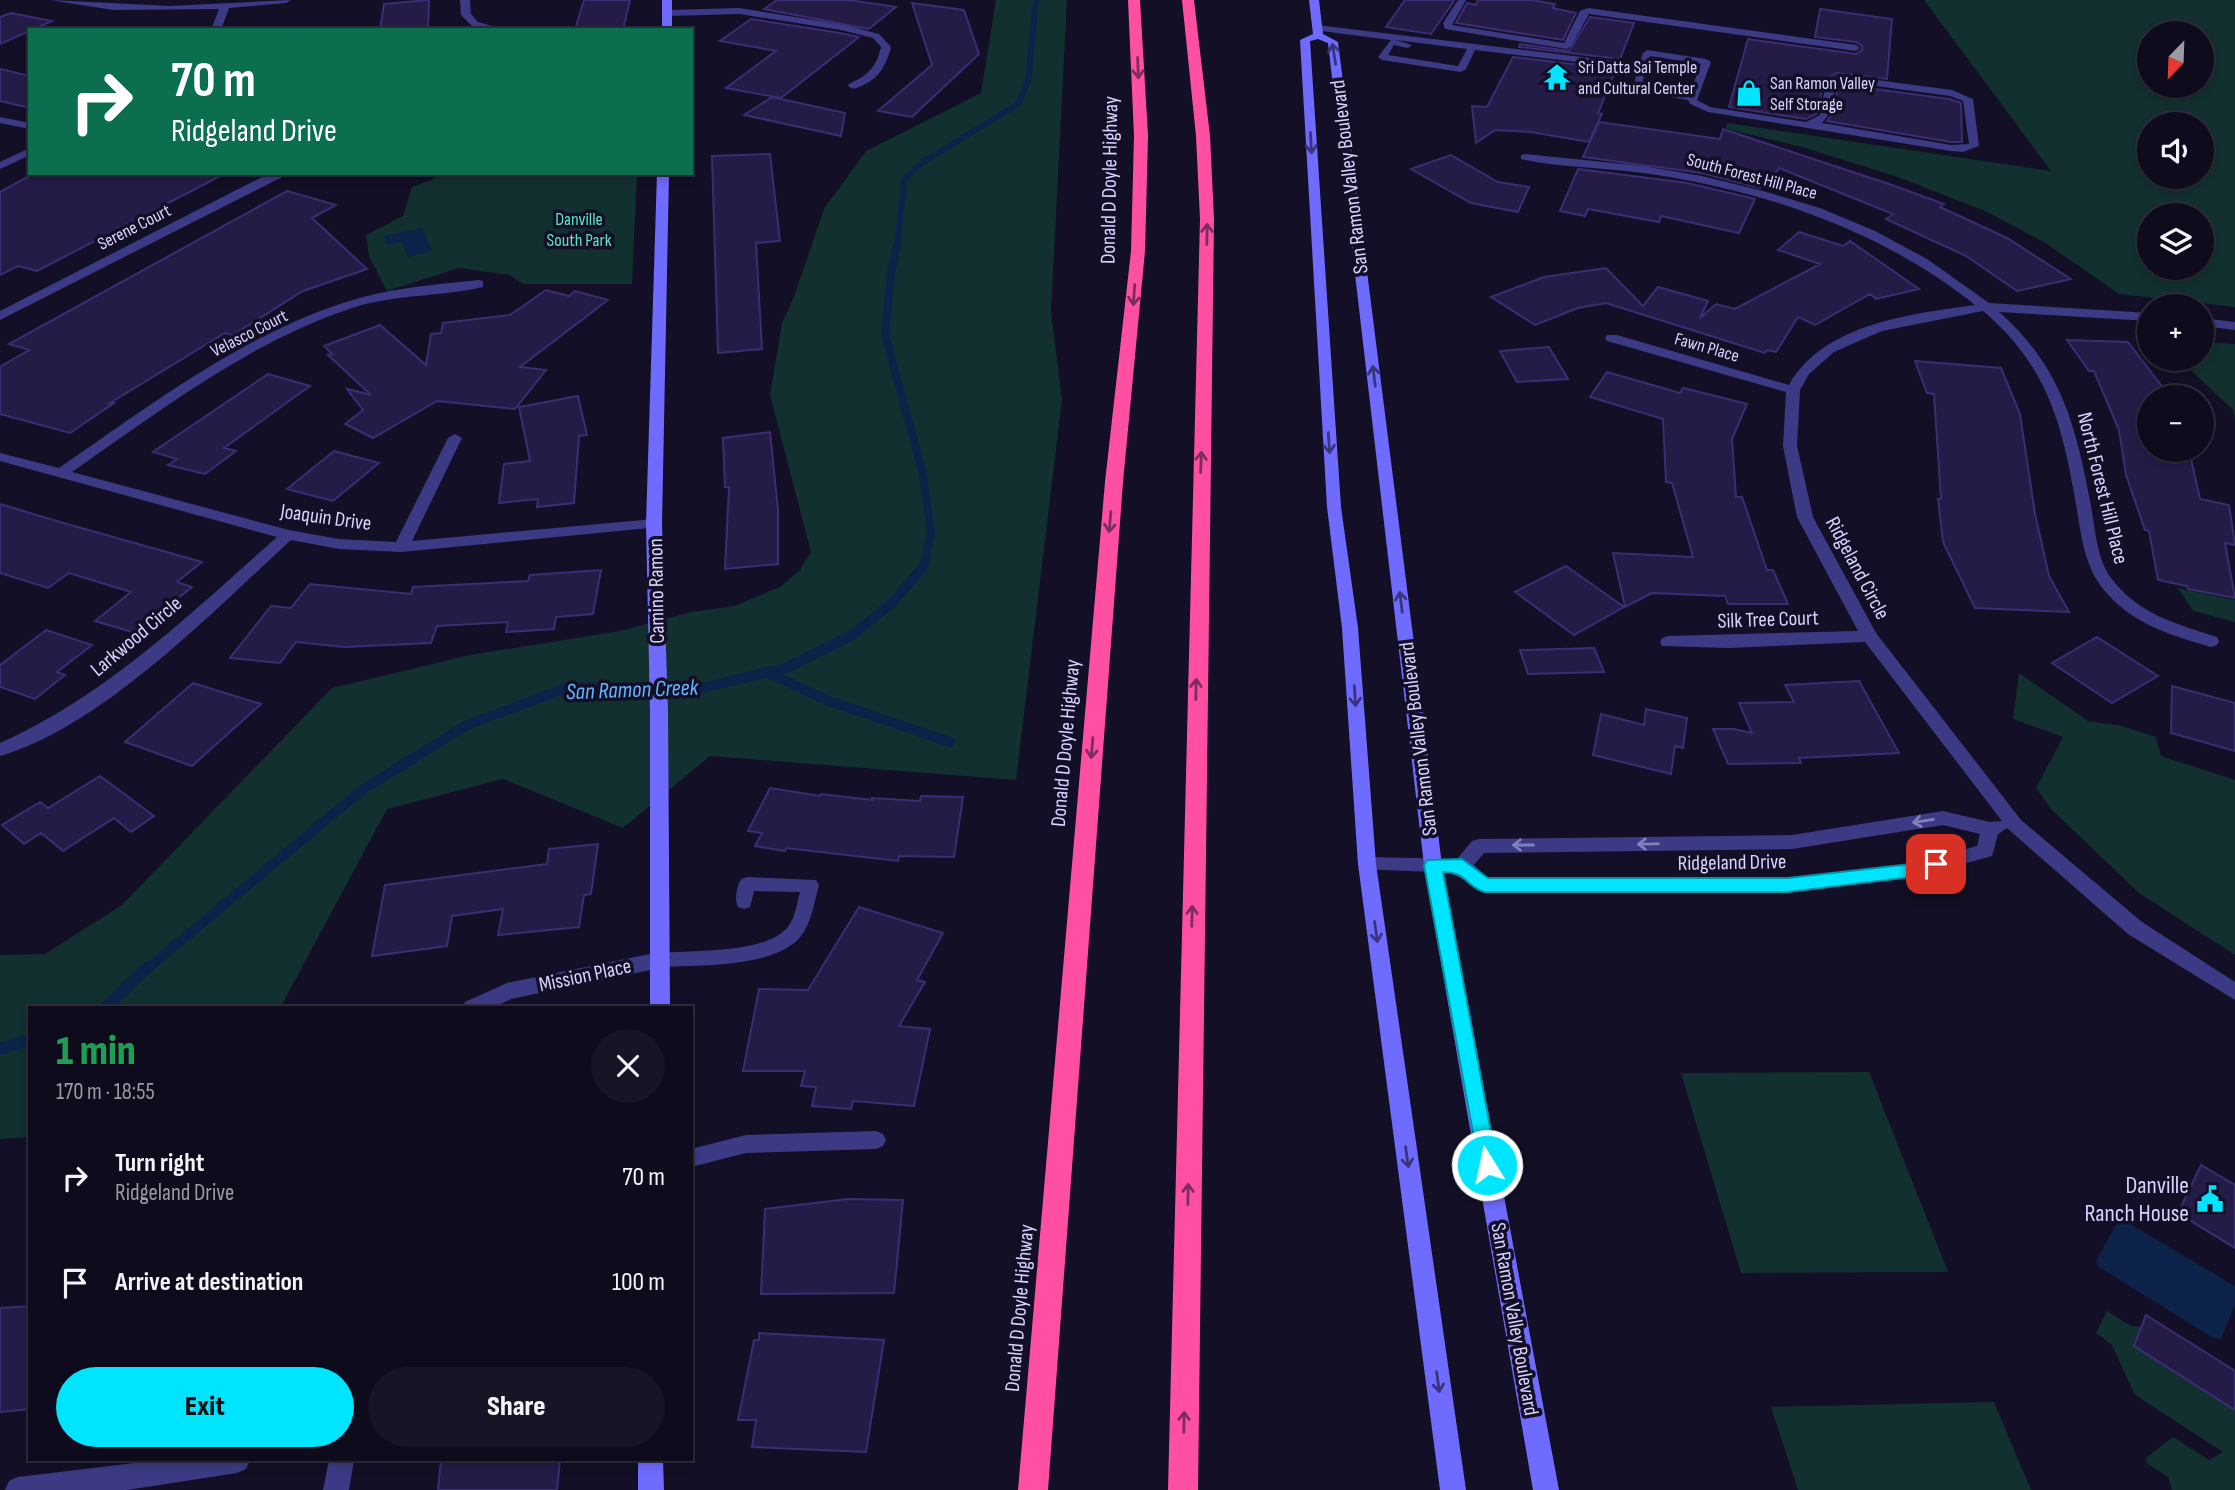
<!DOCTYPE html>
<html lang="en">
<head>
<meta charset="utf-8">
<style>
  :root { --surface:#0e0b1c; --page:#171425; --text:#f1f3f6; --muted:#9b9ba3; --line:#2e2b3b; --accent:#00e5ff }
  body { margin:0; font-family:"Sofia Sans Condensed",sans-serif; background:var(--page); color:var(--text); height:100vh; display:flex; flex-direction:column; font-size:26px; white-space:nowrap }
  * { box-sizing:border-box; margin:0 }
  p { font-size:23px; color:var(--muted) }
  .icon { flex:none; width:38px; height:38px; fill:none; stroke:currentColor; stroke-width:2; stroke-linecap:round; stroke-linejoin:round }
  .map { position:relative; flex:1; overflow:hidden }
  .drawer { position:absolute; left:28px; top:1006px; width:665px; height:455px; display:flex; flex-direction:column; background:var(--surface); border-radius:0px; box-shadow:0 4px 10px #0003,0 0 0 2px var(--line) }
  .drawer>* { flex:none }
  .banner { position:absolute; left:28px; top:28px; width:665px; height:147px; border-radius:0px; box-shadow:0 4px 10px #0003,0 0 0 2px var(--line); background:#0b6e4f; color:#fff; overflow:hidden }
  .needle { width:46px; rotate:203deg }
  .fabs { position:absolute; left:2137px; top:21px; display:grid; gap:14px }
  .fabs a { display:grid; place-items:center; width:77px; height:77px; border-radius:50%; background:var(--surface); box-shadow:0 4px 10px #0003,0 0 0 2px var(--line); font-size:35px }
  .pin { position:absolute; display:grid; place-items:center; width:60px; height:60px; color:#fff; margin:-30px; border-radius:14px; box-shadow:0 4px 10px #0006 }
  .me { position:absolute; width:77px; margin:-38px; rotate:350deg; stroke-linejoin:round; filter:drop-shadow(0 0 5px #0008) }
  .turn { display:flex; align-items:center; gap:24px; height:147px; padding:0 28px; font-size:32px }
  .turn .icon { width:91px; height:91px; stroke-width:2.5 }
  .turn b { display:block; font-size:49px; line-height:60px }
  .round { display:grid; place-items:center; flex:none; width:74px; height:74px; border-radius:37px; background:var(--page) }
  .overview { display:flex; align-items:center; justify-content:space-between; height:119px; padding:0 28px }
  h1 { font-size:42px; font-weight:800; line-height:52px; color:#1e9e55 }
  .cta { display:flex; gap:14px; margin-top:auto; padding:14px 28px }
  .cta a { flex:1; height:80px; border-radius:42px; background:var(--accent); color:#111; font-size:28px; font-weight:800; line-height:80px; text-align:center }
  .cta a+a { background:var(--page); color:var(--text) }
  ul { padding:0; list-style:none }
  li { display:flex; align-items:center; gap:21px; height:105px; padding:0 28px }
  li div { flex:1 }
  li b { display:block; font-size:26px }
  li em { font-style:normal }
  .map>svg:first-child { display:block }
  .green { fill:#12302f; fill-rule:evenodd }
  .water { fill:#0c2248 }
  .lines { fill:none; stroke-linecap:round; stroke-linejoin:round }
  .stream-far3 { stroke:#0c2248; stroke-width:6 }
  .stream-far2 { stroke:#0c2248; stroke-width:8 }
  .stream-far1 { stroke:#0c2248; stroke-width:10 }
  .stream { stroke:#0c2248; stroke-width:12 }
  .building { fill:#241b47; stroke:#3b2d73; stroke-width:2 }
  .lane { fill:#3d3a85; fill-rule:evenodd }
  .street { fill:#3d3a85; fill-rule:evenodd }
  .secondary { fill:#6f6bff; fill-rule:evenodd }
  .highway { fill:#ff4fa3; fill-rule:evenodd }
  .oneway { stroke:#38347d }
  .oneway2 { stroke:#7d2c5e }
  .oneway3 { stroke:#837fbc }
  .route { fill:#00e5ff; stroke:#0095a6; stroke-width:2 }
  .labels { text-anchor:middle; stroke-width:7; stroke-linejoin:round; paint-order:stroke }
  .far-poi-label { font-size:18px; fill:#d9d4ff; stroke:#130f26; text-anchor:start }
  .far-street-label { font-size:18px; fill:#d9d4ff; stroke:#130f26 }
  .far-park-label { font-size:18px; fill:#5fe0c0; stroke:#130f26 }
  .street-label { font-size:21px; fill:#d9d4ff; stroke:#130f26 }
  .water-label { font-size:23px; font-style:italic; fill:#62b6ff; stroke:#130f26 }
  .near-poi-label { font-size:24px; fill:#d9d4ff; stroke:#130f26; text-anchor:end }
</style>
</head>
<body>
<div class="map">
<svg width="2235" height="1490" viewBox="0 0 2235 1490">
  <rect width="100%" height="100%" fill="#130f26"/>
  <path class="green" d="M996,0H1067L1051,311L1062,400L1016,780L710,756L623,828L503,779L387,809L280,1008H30V1137L0,1139V955L45,954L122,905L332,688L470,655L620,631L691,612L735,606L780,587L800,570L811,552L770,395L782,323L794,297L824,209L866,151L981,93Z
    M1924,0H2235V307L2119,294L2047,244L1985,211L1895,176L1802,147L1726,129L1727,123L2051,171ZM2149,33H2202V86H2149ZM2149,124H2202V177H2149ZM2149,215H2202V268H2149Z
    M439,173H637L632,284H523L510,275L459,268L387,291L369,256L366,235L403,216L412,187L432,180Z
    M2202,342L2235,344V420L2233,410L2179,359H2202Z
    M2178,588L2235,600V622L2193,611Z
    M2019,673L2088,721L2122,726L2156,737L2161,756L2235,780V955L2139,893L2052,810L2036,788L2063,737L2013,719Z
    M1869,1072L1948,1272L1741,1273L1681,1073Z
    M2107,1311L2131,1326L2141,1327L2134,1346L2235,1410V1490H2172L2168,1477L2146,1463L2147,1457L2173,1437L2209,1460L2223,1452L2135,1395L2112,1345L2096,1333Z
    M1994,1402L2031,1490H1798L1771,1407Z"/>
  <path class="water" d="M422,228L432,251L408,257L402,242L387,245L384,236Z
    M2120,1218L2235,1286V1305L2221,1339L2213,1338L2099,1267L2096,1261Z"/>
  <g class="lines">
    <path class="stream-far3" d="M897,247L904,181L920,164L1018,104L1028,81L1036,0"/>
    <path class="stream-far2" d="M897,245L891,273L885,335L922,470L931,533L925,562"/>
    <path class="stream-far1" d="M766,672L829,701L950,742
      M147,969L362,790L467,725L569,687L698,689L786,668L851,636L892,603L924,566L925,561"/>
    <path class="stream" d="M105,1008L148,967
      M0,1049L30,1039"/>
  </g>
  <path class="building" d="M429,0L428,30H380L384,4Z
    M584,0H630L623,30H575Z
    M777,0H849L896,7L869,29L764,9Z
    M1405,0H1452L1454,1L1431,34L1386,27Z
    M1478,0H1531L1555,4L1553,8L1576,13L1563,40L1456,23L1467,3L1476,5Z
    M912,3L964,10L979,54L912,117L878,111L932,65Z
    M1820,9L1892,19L1887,79L1837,73L1823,81L1818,113L1806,119L1729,107L1748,39L1856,54L1862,50V46L1856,42L1815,37Z
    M11,13L52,21L0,44V17Z
    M1590,17L1634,23L1620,59L1519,47L1520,44L1569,51Z
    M751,19L840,33L859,37L781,98L726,88L776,51L720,41Z
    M1513,57L1616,69L1598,113L1602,114L1589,142L1531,132L1495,130L1476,143L1472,106L1487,107Z
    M0,69L30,76V108L0,101Z
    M1837,84L1949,99L1961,103L1962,142H1951L1827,121L1835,110Z
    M772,97L845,113L841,136L744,115Z
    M1599,122L1720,139L1723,129L1892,185L1944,204L1940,207L2007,238L2071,279L2017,291L1966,256L1886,219L1893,214L1779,168L1775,174L1767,173L1760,188L1702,173L1583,157Z
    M770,154L780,241L756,243L762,349L718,353L712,156Z
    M1451,155L1498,182L1529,187L1518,212L1471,203L1411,169Z
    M1578,169L1687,183L1755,199L1739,233L1661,216L1659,222L1588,209L1585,216L1560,211Z
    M41,173H226L37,271L18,266L0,275V192L33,174Z
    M287,191L336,205L312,218L367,269L303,291L233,335L225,333L110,403H114L70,433L0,414V367L29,350L9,344Z
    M1799,232L1843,246L1850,241L1919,289L1876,299L1870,294L1815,325L1798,317L1776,352L1767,350L1765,353L1606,303L1578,308L1535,325L1491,297L1544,277L1606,268L1643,306L1658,287L1708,301L1700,318L1716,304L1735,309L1820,264L1778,250Z
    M546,290L569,296L575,291L608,300L520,367L546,370L515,409L437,401L373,438L345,424L363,410L347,389L371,395L328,355L332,354L324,346L380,325L426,365L431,334L441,333L443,323L510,315Z
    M2067,340L2128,342L2170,397H2149V450H2189L2200,499L2229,505L2235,545L2225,543L2235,598L2188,589L2187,586L2158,580L2149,531L2145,530L2126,475L2119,430L2094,371H2089Z
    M1549,347L1568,379L1517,382L1500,351Z
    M1915,361L2001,368L2020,414L2035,514L2049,576L2069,612L1975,608L1943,542L1938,499H1941L1934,394L1927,393Z
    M1607,372L1680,393L1683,388L1747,404L1732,439L1736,497H1742L1767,570H1773L1788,604H1728L1725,596L1652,593L1625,607L1613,553L1693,557L1672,483L1666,482L1663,419L1590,397Z
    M268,374L310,386L224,448L236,451L205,474L168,465L177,459L153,452Z
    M578,396L587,435L579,436L574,503L537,507L538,499L499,503L504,464L530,461L519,407Z
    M770,432L778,510V564L725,569L729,487H725L723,438Z
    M334,451L379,463L333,501L287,489Z
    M0,504L60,522L202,562L177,582L192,587L135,633L95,621L131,592L69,573L48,588L0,573Z
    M1566,566L1624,607L1574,635L1515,592Z
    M601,570L593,614L556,617L554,629L506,632L508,622L437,626L431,643L344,647L296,642L280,663L230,658L271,606L291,608L310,584L411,594L413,587L528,581L530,575Z
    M46,630L92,645L57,672L65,675L35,699L0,687V665Z
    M2097,637L2158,676L2112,703L2052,663Z
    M1594,648L1604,672L1528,674L1520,650Z
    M1859,681L1899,753L1799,758L1801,763L1728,764L1713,729H1734L1752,733L1739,703L1794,702L1785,685Z
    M193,683L261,704L192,766L125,742Z
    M2172,686L2235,703V751L2171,733Z
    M1646,709L1687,718L1683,748L1675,746L1671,774L1593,755L1601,714L1644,725Z
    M100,776L154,816L131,832L114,818L63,851L41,833L24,844L2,825L40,802L48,808Z
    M770,788L820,796L821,794L872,800V798L920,801L921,796L963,797L954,857L899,856L898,861L786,848L785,851L755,846L762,833L748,831Z
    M598,844L591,894L584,895L579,927L498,935L503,909L452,916L447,946L372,956L385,885L547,864L549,849Z
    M859,907L943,933L917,980L925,982L899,1026L930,1029L914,1106L853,1101L851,1109L812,1106L816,1087L801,1086L805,1071H743L759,989L808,990Z
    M2201,1165L2235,1185V1248L2178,1213Z
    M848,1199L903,1200L894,1293L761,1294L765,1209Z
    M30,1306V1409L0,1412V1308Z
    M2146,1315L2235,1371V1410L2134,1346Z
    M759,1333L884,1340L866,1452L752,1447L756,1420H738L754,1340H759Z
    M441,1460H560L557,1490H438Z"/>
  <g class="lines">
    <path class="lane" d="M1458,0H1466L1452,25L1564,43L1580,11L1588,8L1856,45L1860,48L1856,51L1589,14L1571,46L1567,49L1445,29L1443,23Z
      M1317,25L1639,64L1643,53L1647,50L1706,59L1711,62L1697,100L1710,107L1806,122L1820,115L1826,81L1838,75L1952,90L1973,99L1979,146L1963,152L1951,151L1708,112L1690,104L1688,100L1633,91L1637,69L1475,50L1466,69L1461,72L1382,60L1378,57L1391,40L1314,30L1313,28ZM1396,40L1467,49L1458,66L1388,55L1394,45L1408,48L1412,45ZM1650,56L1701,64L1689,95L1641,87ZM1839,81L1950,96L1963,101L1969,144L1951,145L1822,123L1832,110L1835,82Z
      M747,877L816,880L819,885C814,902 812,922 801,936C776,968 697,965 660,967L654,965L651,960L654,955L660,953C694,950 764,954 787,928C795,919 797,903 800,892L754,891L750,907L744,909L738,907C734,899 737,887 741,879Z
      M876,1131L883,1134L886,1140L883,1146L876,1149L746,1153L691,1167V1149L746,1135Z"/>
    <path class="street" d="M50,0L170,6L291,0L286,3L229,8L221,30H211L219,9L113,10Z
      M460,0H470L471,14L478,22L507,30L472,26L461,15Z
      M739,8L845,25L879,34L891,47C885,70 876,82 853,89L848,86L849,84C868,75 876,68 881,47L873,38L841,30L739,14L668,16L663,13L668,10Z
      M0,117L30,123V129L0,123Z
      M30,148V155L0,169V162Z
      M1525,154L1643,166L1702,176L1763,191L1820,208L1875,231L1927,259L1989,303L2149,313V321L1999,312C2062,367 2076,427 2091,506C2095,529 2097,559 2111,578C2138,614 2176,624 2217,637L2219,641L2217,645L2211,647C2170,635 2132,624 2104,590C2084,566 2081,534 2076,504C2062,424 2048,366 1983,311L1882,331L1834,352L1809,374L1800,390L1797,446L1813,517L1876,633L2021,820L2142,922L2235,982V1000L2128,934L2007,828L1998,834L1992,856L1985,858L1911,878L1788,892H1484L1477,890L1458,873L1360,869L1358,864L1360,859L1367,857L1457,859L1472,841L1479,839L1792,835L1943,811L1990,822L2002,821L1865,642L1729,648L1662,646L1660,642L1662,638L1668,636L1858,631L1797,517L1783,446L1786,392L1607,341L1605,338L1607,335H1617L1789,385C1824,323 1912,314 1975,305C1880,229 1763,190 1643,173C1603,167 1561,168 1521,159V155ZM1943,825L1980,834L1977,846L1911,864L1788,878H1488L1474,865L1484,853L1792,849Z
      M273,173H290L0,320V311L258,179Z
      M479,280L483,281V287C440,297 395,294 352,308C249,342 160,411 72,472L289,530L339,539L396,542L448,438L455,434L462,438L412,541L654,519L659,521L662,524L659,527L401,552L339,549L291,540C212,612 103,726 0,756V743C107,695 190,614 277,537L0,461V453L59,468C148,407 239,337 343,303C387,288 433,285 479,280Z
      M2202,318L2235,322V330L2202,326Z
      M660,952L667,954L670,960L667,966L660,968L511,999L492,1008H462L465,1002L507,983Z
      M159,1460H250L246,1469L237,1473L127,1490H5L9,1481L18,1477Z
      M329,1460H354L349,1490H323Z"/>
    <path class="secondary" d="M662,0H672V30H662Z
      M1309,0H1319L1323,34L1338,42L1442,865L1559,1490H1533L1424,865L1328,43L1318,39L1310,41L1341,507L1358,628L1376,864L1466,1490H1440L1358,864L1342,628L1327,507L1300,40L1313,34Z
      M657,173H669L662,524L668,711L670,1008H650V711L646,524Z
      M638,1460H663L664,1490H638Z"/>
    <path class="highway" d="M1128,0H1140L1148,136L1145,251L1123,482L1048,1490H1018L1105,482L1131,251L1134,136Z
      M1182,0H1194L1210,136L1214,219L1198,1490H1168L1200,219L1196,136Z"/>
  </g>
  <defs><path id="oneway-shaft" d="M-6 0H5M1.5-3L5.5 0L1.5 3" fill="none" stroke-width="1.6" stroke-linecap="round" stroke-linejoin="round" transform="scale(1.75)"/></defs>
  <g class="oneway">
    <use href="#oneway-shaft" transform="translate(1334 54) rotate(-99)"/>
    <use href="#oneway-shaft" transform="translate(1311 143) rotate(87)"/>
    <use href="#oneway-shaft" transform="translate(1374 376) rotate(-97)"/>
    <use href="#oneway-shaft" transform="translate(1329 443) rotate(86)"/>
    <use href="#oneway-shaft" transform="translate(1401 602) rotate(-97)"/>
    <use href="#oneway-shaft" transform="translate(1355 696) rotate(86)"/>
    <use href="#oneway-shaft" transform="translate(1376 932) rotate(82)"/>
    <use href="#oneway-shaft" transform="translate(1407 1157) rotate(82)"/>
    <use href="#oneway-shaft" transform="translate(1438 1382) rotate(82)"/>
  </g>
  <g class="oneway2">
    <use href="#oneway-shaft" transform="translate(1138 68) rotate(88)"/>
    <use href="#oneway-shaft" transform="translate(1207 234) rotate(-89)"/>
    <use href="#oneway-shaft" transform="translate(1134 295) rotate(94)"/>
    <use href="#oneway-shaft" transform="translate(1201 462) rotate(-88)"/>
    <use href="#oneway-shaft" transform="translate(1110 522) rotate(95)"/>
    <use href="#oneway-shaft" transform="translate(1196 689) rotate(-89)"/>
    <use href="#oneway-shaft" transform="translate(1092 748) rotate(95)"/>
    <use href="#oneway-shaft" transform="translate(1192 916) rotate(-89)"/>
    <use href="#oneway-shaft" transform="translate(1188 1194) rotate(-89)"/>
    <use href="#oneway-shaft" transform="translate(1184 1422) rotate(-89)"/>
  </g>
  <g class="oneway3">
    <use href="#oneway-shaft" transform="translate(1923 821) rotate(171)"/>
    <use href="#oneway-shaft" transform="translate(1648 844) rotate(179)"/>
    <use href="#oneway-shaft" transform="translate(1523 845) rotate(180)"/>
  </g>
  <path class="route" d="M1936,857L1942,859L1944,864L1942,869L1911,877L1788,892H1484C1464,885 1468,873 1443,872L1497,1165L1494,1171L1487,1174L1480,1171L1424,865L1427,860L1462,859L1488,878H1788L1911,864Z"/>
  <defs>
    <symbol id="temple-bare" viewBox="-9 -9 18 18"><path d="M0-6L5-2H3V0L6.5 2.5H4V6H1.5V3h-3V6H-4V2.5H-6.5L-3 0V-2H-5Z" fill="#00e5ff" stroke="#130f26" stroke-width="2.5" paint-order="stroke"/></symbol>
    <symbol id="shop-bare" viewBox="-9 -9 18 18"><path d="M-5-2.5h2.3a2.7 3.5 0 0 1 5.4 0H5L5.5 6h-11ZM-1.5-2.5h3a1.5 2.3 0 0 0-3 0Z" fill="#00e5ff" stroke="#130f26" stroke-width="2.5" paint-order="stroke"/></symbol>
    <symbol id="civic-bare" viewBox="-9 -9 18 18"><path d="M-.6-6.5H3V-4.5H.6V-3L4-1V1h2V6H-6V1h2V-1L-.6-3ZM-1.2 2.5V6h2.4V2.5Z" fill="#00e5ff" stroke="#130f26" stroke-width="2.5" paint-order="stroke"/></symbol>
  </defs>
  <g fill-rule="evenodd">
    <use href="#temple-bare" x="1538" y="58" width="38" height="38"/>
    <use href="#shop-bare" x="1730" y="74" width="38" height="38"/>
    <use href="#civic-bare" x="2191" y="1180" width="38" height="38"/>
  </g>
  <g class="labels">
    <g class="far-poi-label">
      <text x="1578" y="73">Sri Datta Sai Temple<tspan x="1578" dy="21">and Cultural Center</tspan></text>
      <text x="1770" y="89">San Ramon Valley<tspan x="1770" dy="21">Self Storage</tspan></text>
    </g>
    <g class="far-street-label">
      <text transform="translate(1752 176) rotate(15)" y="6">South Forest Hill Place</text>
      <text transform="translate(134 227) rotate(-27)" y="6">Serene Court</text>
      <text transform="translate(249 333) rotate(-27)" y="6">Velasco Court</text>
      <text transform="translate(1707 347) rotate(16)" y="6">Fawn Place</text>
    </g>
    <g class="far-park-label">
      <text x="579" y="225">Danville<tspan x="579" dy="21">South Park</tspan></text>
    </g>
    <g class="street-label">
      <text transform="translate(1349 177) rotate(-97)" y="7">San Ramon Valley Boulevard</text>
      <text transform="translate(1109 180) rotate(-89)" y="7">Donald D Doyle Highway</text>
      <text transform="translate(2103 488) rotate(76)" y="7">North Forest Hill Place</text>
      <text transform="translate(326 517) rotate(8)" y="7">Joaquin Drive</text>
      <text transform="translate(1858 568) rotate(62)" y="7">Ridgeland Circle</text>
      <text transform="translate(656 591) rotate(-91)" y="7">Camino Ramon</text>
      <text transform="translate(1768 619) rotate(-2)" y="7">Silk Tree Court</text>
      <text transform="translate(136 636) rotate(-40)" y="7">Larkwood Circle</text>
      <text transform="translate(1418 739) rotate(-97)" y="7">San Ramon Valley Boulevard</text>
      <text transform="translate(1065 743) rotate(-85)" y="7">Donald D Doyle Highway</text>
      <text transform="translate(1732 862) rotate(-1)" y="7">Ridgeland Drive</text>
      <text transform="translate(585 975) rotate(-12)" y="7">Mission Place</text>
      <text transform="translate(1019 1308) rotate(-85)" y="7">Donald D Doyle Highway</text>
      <text transform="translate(1515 1319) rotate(80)" y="7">San Ramon Valley Boulevard</text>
    </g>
    <g class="water-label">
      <text transform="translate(632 689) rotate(-2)" y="8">San Ramon Creek</text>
    </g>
    <g class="near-poi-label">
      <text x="2189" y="1193">Danville<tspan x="2189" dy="28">Ranch House</tspan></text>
    </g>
  </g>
</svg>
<div class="fabs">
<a><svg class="needle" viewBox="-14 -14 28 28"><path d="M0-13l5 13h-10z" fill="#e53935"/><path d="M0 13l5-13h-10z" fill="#9b9ba3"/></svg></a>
<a><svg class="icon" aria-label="sound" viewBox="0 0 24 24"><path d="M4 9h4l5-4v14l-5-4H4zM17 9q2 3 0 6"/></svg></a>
<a><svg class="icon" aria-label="layers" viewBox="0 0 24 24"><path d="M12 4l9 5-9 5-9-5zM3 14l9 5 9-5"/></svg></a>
<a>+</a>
<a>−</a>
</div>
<div class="pin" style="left:1936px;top:864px;background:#d93025"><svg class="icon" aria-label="arrive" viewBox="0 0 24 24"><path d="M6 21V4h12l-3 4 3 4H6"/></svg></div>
<svg class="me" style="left:1487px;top:1165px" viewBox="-20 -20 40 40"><circle r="17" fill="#00e5ff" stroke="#fff" stroke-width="3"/><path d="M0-11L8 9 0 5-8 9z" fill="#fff"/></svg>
<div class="banner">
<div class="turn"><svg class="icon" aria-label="right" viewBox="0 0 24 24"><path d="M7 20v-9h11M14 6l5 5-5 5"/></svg><div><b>70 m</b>Ridgeland Drive</div></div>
</div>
<section class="drawer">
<div class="overview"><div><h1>1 min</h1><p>170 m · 18:55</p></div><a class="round"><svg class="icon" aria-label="close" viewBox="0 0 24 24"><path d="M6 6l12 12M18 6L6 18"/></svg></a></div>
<ul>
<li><svg class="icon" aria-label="right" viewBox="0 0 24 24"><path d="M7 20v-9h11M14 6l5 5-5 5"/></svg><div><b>Turn right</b><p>Ridgeland Drive</p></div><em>70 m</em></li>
<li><svg class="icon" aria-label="arrive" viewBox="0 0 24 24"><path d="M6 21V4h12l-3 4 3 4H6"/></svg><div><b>Arrive at destination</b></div><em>100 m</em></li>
</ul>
<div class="cta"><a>Exit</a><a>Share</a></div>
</section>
</div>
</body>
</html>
